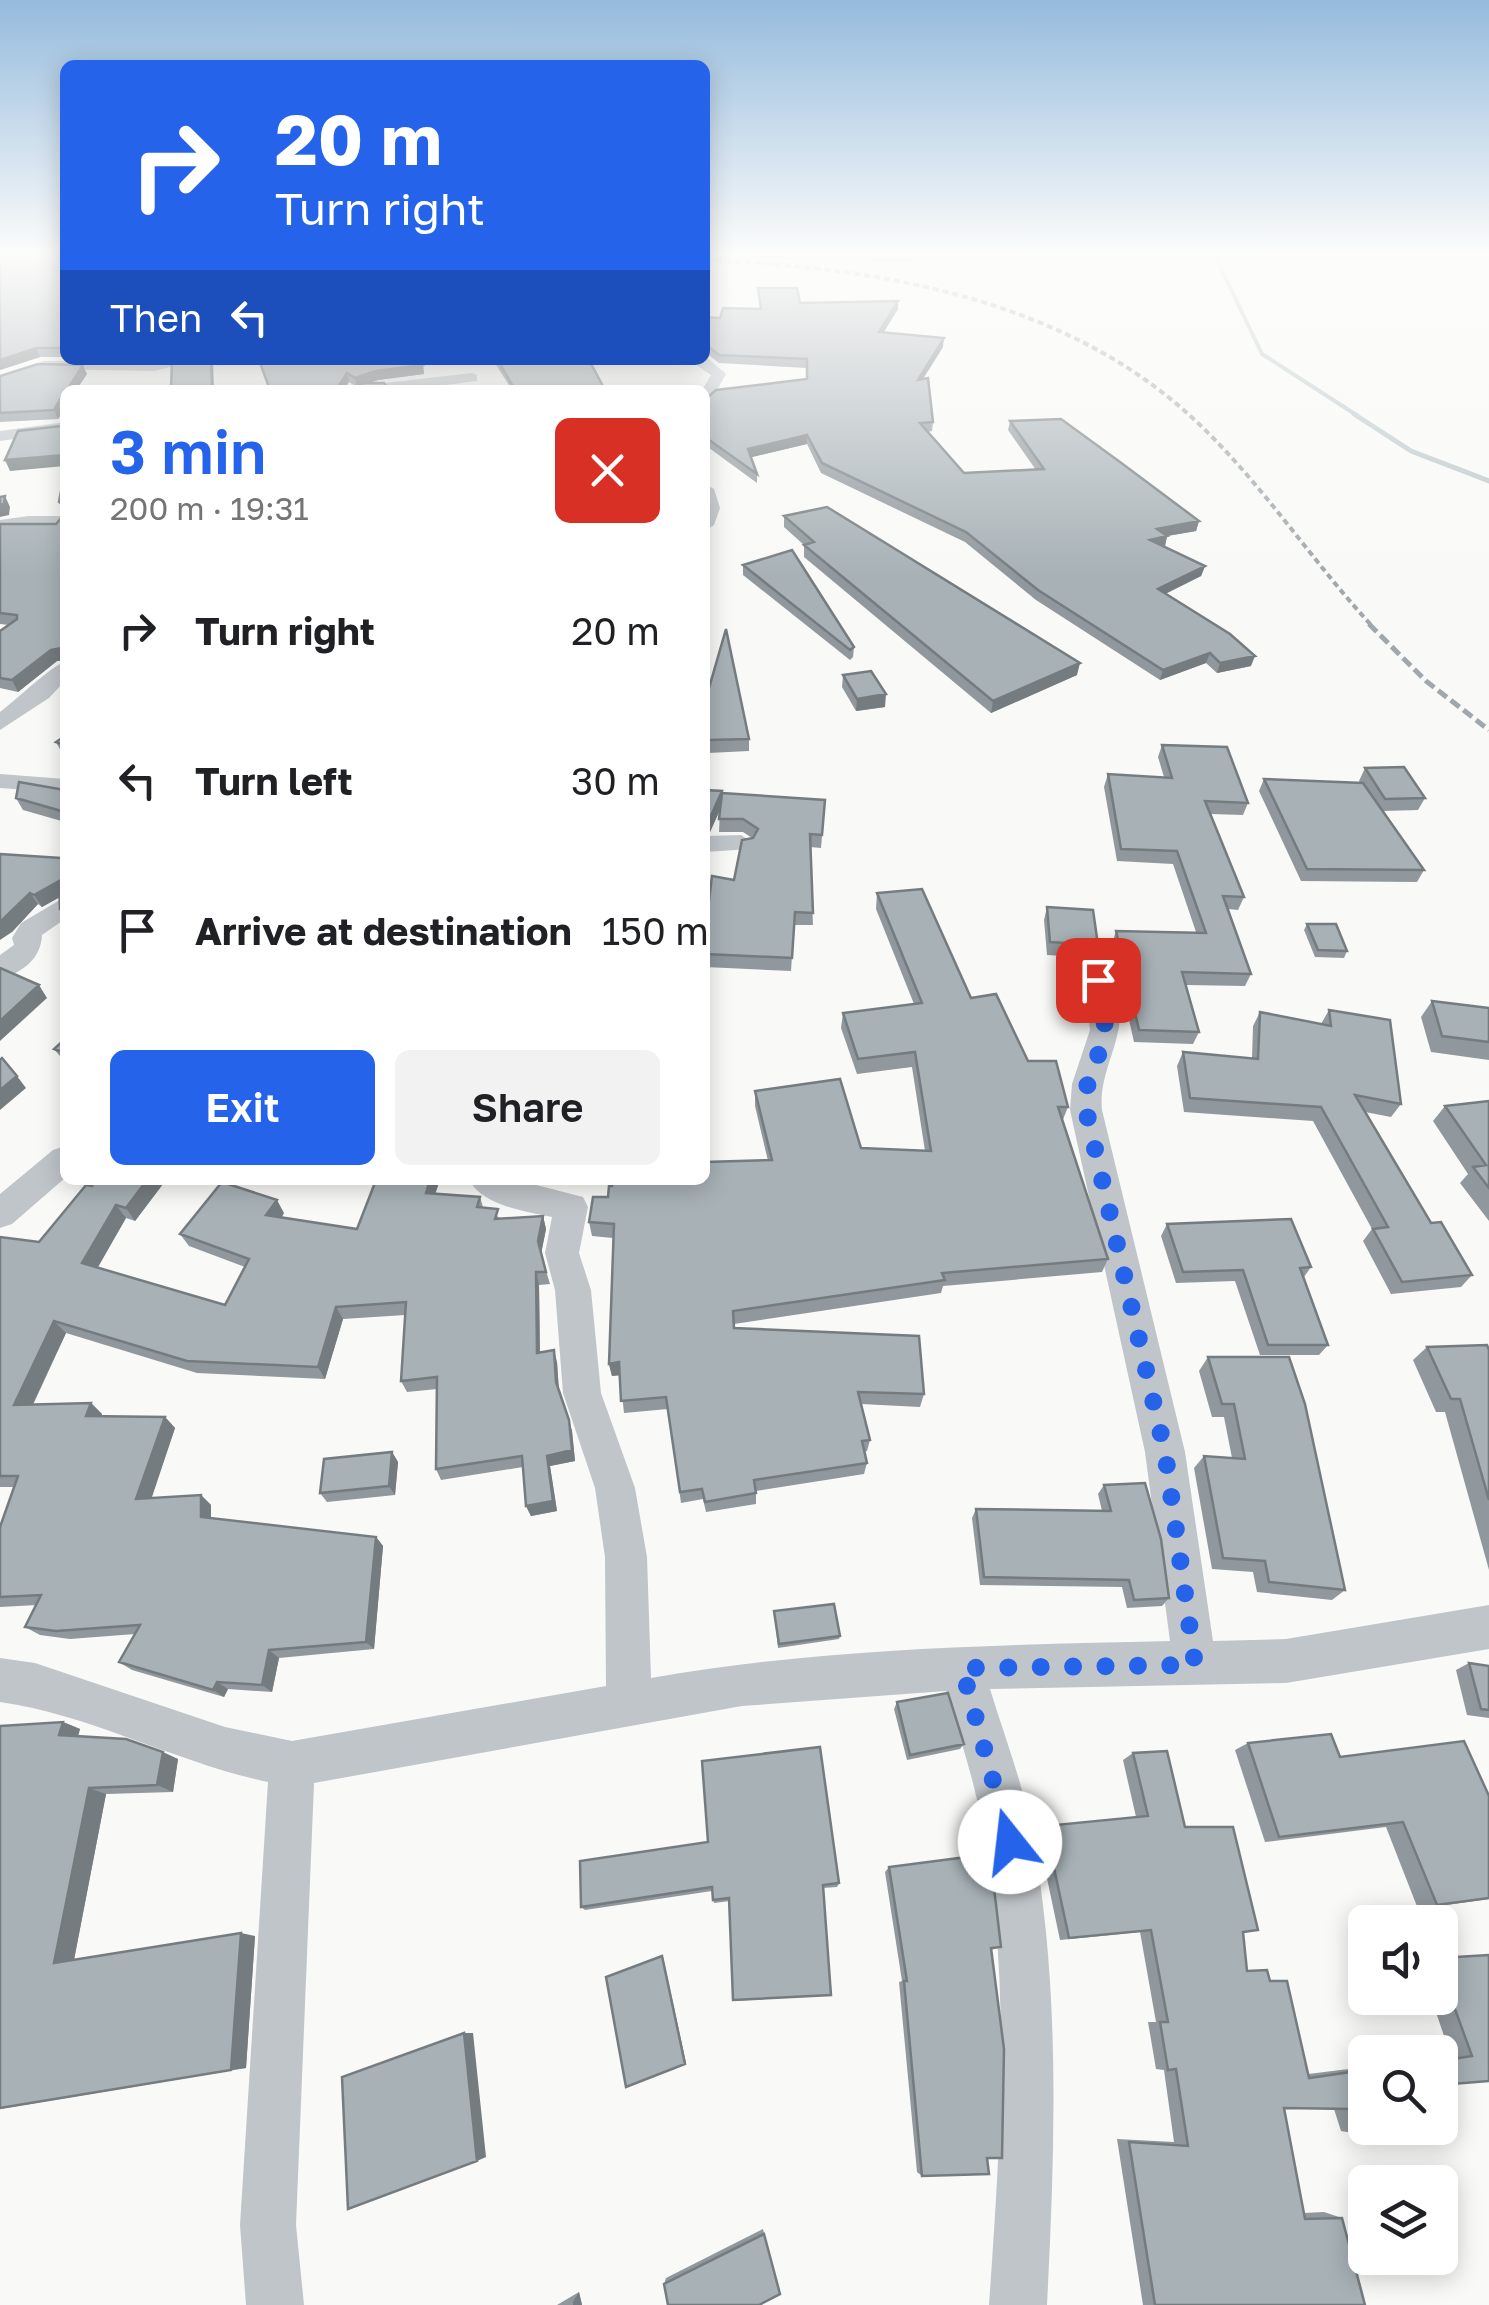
<!DOCTYPE html>
<html lang="en">
<head>
<meta charset="utf-8">
<style>
  :root { --surface:#fff; --page:#f2f2f2; --text:#202124; --muted:#757577; --accent:#2563eb }
  body { margin:0; font-family:"Golos Text",sans-serif; background:var(--page); color:var(--text); height:100vh; display:flex; flex-direction:column; font-size:38px; white-space:nowrap }
  * { box-sizing:border-box; margin:0 }
  p { font-size:32px; color:var(--muted) }
  .icon { flex:none; width:55px; height:55px; fill:none; stroke:currentColor; stroke-width:2; stroke-linecap:round; stroke-linejoin:round }
  .map { position:relative; flex:1; overflow:hidden }
  .sheet { position:absolute; left:60px; top:385px; width:650px; height:800px; display:flex; flex-direction:column; background:var(--surface); border-radius:15px; box-shadow:0 5px 25px #0003 }
  .sheet>* { flex:none }
  .banner { position:absolute; left:60px; top:60px; width:650px; height:305px; border-radius:15px; box-shadow:0 5px 25px #0003; background:#2563eb; color:#fff; overflow:hidden }
  .tools { position:absolute; left:1348px; top:1905px; display:grid; gap:20px }
  .tools a { display:grid; place-items:center; width:110px; height:110px; border-radius:15px; background:var(--surface); box-shadow:0 5px 25px #0003; font-size:50px }
  .pin { position:absolute; display:grid; place-items:center; width:85px; height:85px; color:#fff; margin:-42px; border-radius:20px; box-shadow:0 5px 15px #0006 }
  .me { position:absolute; width:110px; margin:-55px; rotate:344deg; stroke-linejoin:round; filter:drop-shadow(0 0 8px #0008) }
  .turn { display:flex; align-items:center; gap:35px; height:210px; padding:0 50px; font-size:45px }
  .turn .icon { width:130px; height:130px; stroke-width:2.5 }
  .turn b { display:block; font-size:70px; line-height:85px }
  .then { display:flex; align-items:center; height:95px; padding:0 50px; background:#0003; gap:20px; font-size:38px }
  .round { display:grid; place-items:center; flex:none; width:105px; height:105px; border-radius:15px; background:var(--page) }
  .head { display:flex; align-items:center; justify-content:space-between; height:170px; padding:0 50px }
  h1 { font-size:60px; font-weight:600; line-height:75px; color:var(--accent) }
  .action { display:flex; gap:20px; margin-top:auto; padding:20px 50px }
  .action a { flex:1; height:115px; border-radius:15px; background:var(--accent); color:#fff; font-size:40px; font-weight:600; line-height:115px; text-align:center }
  .action a+a { background:var(--page); color:var(--text) }
  ul { padding:0; list-style:none }
  li { display:flex; align-items:center; gap:30px; height:150px; padding:0 50px }
  li div { flex:1 }
  li b { display:block; font-size:38px }
  li em { font-style:normal }
  .map>svg:first-child { display:block }
  .lines { fill:none; stroke-linecap:round; stroke-linejoin:round }
  .stream-far1 { stroke:#bac6ca; stroke-width:4 }
  .stream { stroke:#bac6ca; stroke-width:5 }
  .minor { fill:#c0c5c9; fill-rule:evenodd }
  .rail-far1 { stroke:#a0a8ad; stroke-width:4; stroke-dasharray:6 4; stroke-linecap:butt }
  .rail { stroke:#a0a8ad; stroke-width:5; stroke-dasharray:11 5; stroke-linecap:butt }
  .wall { fill:#90989d }
  .shaded-wall { fill:#757c7f }
  .building { fill:#a7b1b6; stroke:#757c7f; stroke-width:2.5 }
  .route { stroke:#2563eb; stroke-width:18; stroke-dasharray:0 32.4 }
</style>
</head>
<body>
<div class="map">
<svg width="1489" height="2305" viewBox="0 0 1489 2305">
  <rect width="100%" height="100%" fill="#f9f9f7"/>
  <g class="lines">
    <path class="stream-far1" d="M735,254L792,258L819,254L894,261L966,254
      M1214,254L1262,354L1358,416"/>
    <path class="stream" d="M1354,414L1411,451L1489,481"/>
    <path class="minor" d="M705,356L726,374L710,402L705,404L702,390L711,375L695,364L696,360H705Z
      M167,360H195L155,371L43,369L36,365L43,361Z
      M472,373L477,375V381L407,390H359L367,385Z
      M65,422V432L0,441V431Z
      M705,484L714,489L720,508L714,525L705,531Z
      M28,516H65V526L0,532V520Z
      M65,662V681L49,698L0,730V712C15,701 52,665 65,662Z
      M0,774L65,779V793L0,788Z
      M741,835L754,843L750,849L705,852V836Z
      M65,897V919L42,935C41,958 24,972 0,979V955L14,945L12,938L21,923Z
      M1098,970L1108,973C1140,1027 1097,1061 1102,1110L1185,1452L1213,1641L1286,1639L1489,1605V1649L1286,1683L990,1689C1004,1735 1022,1781 1031,1828C1061,1983 1055,2147 1047,2305H989C1000,2147 1012,1980 982,1824C974,1779 959,1735 946,1691L742,1706L314,1783L296,2225L304,2305H246L240,2225L268,1782C177,1763 92,1715 0,1702V1658L35,1663L225,1727L292,1741L606,1686L605,1557L595,1488L563,1393L555,1290L545,1253L552,1217C526,1212 482,1205 469,1180H517L583,1197L588,1207L579,1253L591,1290L601,1393L635,1488L647,1557L651,1678C822,1648 996,1645 1170,1641L1145,1452L1070,1110L1072,1084L1090,1030L1084,980L1088,973Z
      M65,1146V1178L12,1224L0,1228V1194L53,1150Z"/>
    <path class="rail-far1" d="M705,260C878,267 1069,299 1199,424C1263,485 1312,561 1372,626"/>
    <path class="rail" d="M1369,624L1426,681L1489,730"/>
  </g>
  <path class="wall" d="M65,254V357H40L0,370Z
    M758,288L800,303L898,309L883,332L943,347L923,379L933,422L932,431L927,432L964,473L1036,470L1008,430L1010,421L1199,521L1196,531L1167,536L1165,546H1163L1205,566L1201,576L1165,594L1251,666L1217,673L1206,663L1160,680L1036,600L965,542L821,473L807,444L751,457L757,474V483L705,445V397L706,399L807,379L806,368L719,363L705,352V317L720,318L760,309Z
    M259,360L423,365L424,374L378,380L357,387L349,382Z
    M493,360H589L605,390H512Z
    M667,360H694L692,362Z
    M87,374L76,390H65V408L58,419L0,422V376Z
    M65,469V660L57,661L18,692L0,688V631L9,625L0,624V524H56L64,515L59,502Z
    M784,516L1077,675L991,713L804,557V545L784,527Z
    M743,565L854,647L853,657L850,660L743,575Z
    M843,675L885,707L856,711L842,687Z
    M705,702L749,739V751L708,753V746H705Z
    M65,736V754L62,753L56,742Z
    M1162,745L1248,803L1243,815L1211,814L1244,897L1238,910L1228,909L1251,974L1245,986L1185,985L1199,1032L1193,1044L1134,1042L1112,944L1116,931L1196,932L1173,864L1117,861L1104,787L1108,774L1164,777L1158,757Z
    M1365,768L1425,798L1418,810L1383,811L1424,870L1417,882L1301,881L1259,791L1264,779L1360,783L1359,781Z
    M65,790V822L23,810L16,798Z
    M705,790L722,795L825,800L821,848L810,847L813,925H794L791,971L705,967V933L734,880L752,838L743,832H719L720,810L710,832H705Z
    M0,854L65,861V917L60,909V897L42,907L38,904L12,932Z
    M877,893L1068,1107L1062,1122L1108,1259L1102,1272L943,1286L941,1293L734,1324V1328L924,1394L920,1407L861,1404L870,1440L867,1451L864,1452L867,1463L864,1474L756,1491V1504L706,1512L703,1499L681,1503L668,1409L624,1413L620,1375L612,1376L609,1364L613,1238L592,1236L589,1222L608,1197L612,1186L768,1161L755,1106V1091L861,1148L925,1151L912,1067L857,1074L841,1028L843,1013L914,1004L876,909Z
    M1047,907L1098,945L1094,958L1047,955L1044,920Z
    M1307,924L1347,951L1344,958L1315,957L1304,930Z
    M1432,1001L1489,1008V1060L1431,1052L1421,1017Z
    M1329,1010L1401,1104L1391,1117L1365,1112L1431,1223L1472,1275L1461,1287L1391,1294L1363,1241L1372,1229L1313,1121L1184,1112L1177,1066L1183,1052L1252,1058L1253,1026L1260,1012L1321,1024Z
    M65,1039V1062L54,1049Z
    M1489,1101V1221L1460,1183L1468,1174L1433,1121L1445,1106Z
    M97,1180H166L135,1221L126,1218L97,1268L225,1305L245,1267L189,1246L180,1234L284,1213L282,1217L357,1229L439,1183L435,1193L480,1197L483,1207L500,1218L543,1216L546,1229L541,1254L550,1284L539,1285L540,1352L557,1362L559,1391L572,1431L575,1461L550,1466L557,1511L531,1516L526,1506L523,1467L441,1480L436,1469L437,1389L407,1392L401,1381L405,1315L343,1319L325,1379L197,1373L66,1333L33,1405L91,1403L102,1414V1416L165,1417L175,1428L151,1498L201,1495L211,1505V1518L376,1537L383,1546L374,1649L279,1658L272,1692L228,1689L224,1697L132,1670L119,1662L135,1634L70,1639L40,1635L25,1627L37,1605L0,1607V1527L14,1487H0V1237L39,1242Z
    M1167,1224L1311,1267L1304,1277L1328,1345L1319,1355H1260L1235,1281L1176,1283L1161,1236Z
    M1427,1347L1489,1350V1570L1445,1412H1436L1413,1360Z
    M1208,1357L1345,1590L1332,1600L1257,1592L1253,1572L1212,1569L1194,1468L1204,1456L1232,1458L1224,1417H1212L1199,1371Z
    M392,1452L398,1462L395,1495L327,1502L320,1493Z
    M1104,1485L1169,1598L1162,1606L1127,1608L1122,1587L980,1585L972,1518L976,1509L1102,1511L1098,1494Z
    M774,1611L840,1636L839,1639L778,1648Z
    M1469,1663L1489,1666V1718L1467,1715L1456,1670Z
    M897,1702L964,1744L960,1749L907,1760L894,1709Z
    M63,1722L80,1729L78,1736L178,1759L173,1792L106,1794L74,1960L255,1936L246,2068L0,2109V1726Z
    M1248,1743L1340,1757L1489,1796V1899L1418,1909L1386,1827L1265,1842L1235,1750Z
    M1133,1753L1258,1930L1243,1933L1247,1971L1270,1981L1308,2074L1365,2067V2128L1359,2134L1341,2131L1334,2109L1284,2108L1304,2213L1324,2212L1342,2218L1365,2305H1143L1117,2139L1174,2142L1164,2070L1156,2069L1148,2022H1156L1140,1932L1060,1940L1037,1831L1045,1826L1136,1817L1123,1760Z
    M580,1861L839,1883L837,1887L823,1888L831,1995L734,2001L730,1901L714,1903L712,1891L585,1910L581,1907Z
    M889,1867L1001,1947L991,1950L922,2176L917,2172L899,1982L902,1981L885,1872Z
    M1440,1958L1489,2081L1440,2085V2057L1451,2056L1431,1998H1440Z
    M763,2229L780,2294L664,2284L666,2278Z
    M579,2292L582,2305H557Z"/>
  <path class="shaded-wall" d="M898,301V309L879,340V332Z
    M944,338L943,347L917,388L918,380Z
    M36,348L40,357L0,370V360Z
    M211,360H213L214,390H205Z
    M83,365L87,374L76,390H67Z
    M423,365L424,374L378,380L357,387L355,378L376,371Z
    M347,373L349,382L344,390H336Z
    M65,392V408L58,419L54,410Z
    M807,435V444L748,458V449Z
    M65,455V466L10,471L5,460Z
    M5,496L10,507L9,515L0,517V505Z
    M1199,521L1196,531L1167,536L1165,546L1147,550L1157,529Z
    M1205,566L1201,576L1155,599L1158,589Z
    M65,646V660L57,661L18,692L12,680L51,650Z
    M1210,653L1206,663L1160,680L1163,670Z
    M1255,656L1251,666L1217,673L1220,663Z
    M1080,663L1077,675L991,713L993,701Z
    M886,694L885,707L856,711L857,699Z
    M722,791V805L710,832V818Z
    M59,881L65,894L42,907L34,895Z
    M30,893L38,904L12,932L0,940V922Z
    M39,985L47,998L0,1041V1021Z
    M17,1076L26,1088L0,1110V1090Z
    M147,1180H166L135,1221L126,1208Z
    M430,1180H438L439,1183L431,1206L426,1193Z
    M277,1200L284,1213L274,1228L266,1215Z
    M116,1205L126,1218L93,1276L82,1263Z
    M543,1216L546,1229L541,1254L538,1241Z
    M536,1272L539,1285L540,1364L537,1353Z
    M336,1307L343,1319L325,1379L318,1367Z
    M54,1321L66,1333L27,1416L14,1405Z
    M554,1350L557,1362L559,1393L556,1382Z
    M619,1362L622,1375L612,1376L609,1364Z
    M91,1403L102,1414L98,1427L86,1416Z
    M165,1417L175,1428L148,1509L136,1499Z
    M569,1420L572,1431L575,1461L550,1466L557,1511L531,1516L526,1506L547,1456Z
    M392,1452L398,1462L395,1495L389,1486Z
    M201,1495L211,1505V1527L201,1517Z
    M376,1537L383,1546L374,1649L366,1642Z
    M269,1650L279,1658L272,1692L262,1685Z
    M217,1682L228,1689L224,1697L213,1690Z
    M63,1722L80,1729L76,1742L59,1735Z
    M163,1752L178,1759L173,1792L157,1785Z
    M89,1788L106,1794L73,1965L54,1963Z
    M241,1933L255,1936L246,2068L231,2070Z
    M662,1956L663,1957L686,2063L685,2064Z
    M464,2033H473L486,2157L477,2161Z
    M579,2292L582,2305H573V2302Z"/>
  <path class="building" d="M0,254H65V348H36L0,360Z
    M758,288H797L800,303L898,301L879,332L944,338L918,380L928,378L933,422L920,423L964,473L1044,469L1010,421L1061,419L1120,462L1199,521L1157,529L1167,536L1150,540L1205,566L1158,589L1230,634L1255,656L1220,663L1210,653L1163,670L1038,590L966,532L822,463L807,435L748,449L757,474L705,437V397L706,399L716,390L807,379V359L719,355L705,344V317L720,318L723,308L761,309Z
    M172,360H211L212,389L171,390Z
    M259,360H420L423,365L376,371L355,378L347,373L336,390H270Z
    M498,360H589L605,390H515Z
    M38,364L83,365L67,390H65L54,410L0,413V376Z
    M363,383H384L388,390H360Z
    M64,418L65,455L5,460L18,431L61,426Z
    M65,470V646L62,648L51,650L12,680L0,678V631L17,619V615L0,613V524H56L64,515V505L59,502Z
    M5,496L4,504L0,505V497Z
    M827,507L1080,663L993,701L804,545L814,542L784,516Z
    M792,550L854,647L850,650L743,565Z
    M726,629L749,739L708,740L707,734H705V702Z
    M871,671L886,694L857,699L843,675Z
    M65,736V745L56,742Z
    M1162,745L1227,747L1248,803L1205,801L1244,897L1223,896L1251,974L1182,972L1199,1032L1139,1030L1116,931L1206,933L1177,851L1121,849L1108,774L1172,778Z
    M1404,767L1425,798L1385,799L1365,768Z
    M1264,779L1363,783L1424,870L1307,869Z
    M19,782L65,790V812L16,798Z
    M705,790L722,791L710,818H705Z
    M722,793L825,800L822,835L810,834L813,913L795,912L792,958L705,954V933L712,876L734,880L742,840L753,838L758,829L743,819H719Z
    M0,854L61,858L65,861V912L60,909L59,881L34,895L30,893L0,922Z
    M922,889L971,998L996,994L1028,1061H1056L1068,1107H1058L1108,1259L942,1273L945,1280L733,1311L734,1328L919,1336L924,1394L858,1392L870,1440L862,1441L867,1463L754,1480L756,1493L705,1502L702,1489L680,1492L666,1397L621,1401L619,1362L609,1364L614,1224L589,1222L593,1197H608L609,1186H612L613,1180H705V1162L772,1160L755,1091L840,1079L861,1148L931,1151L915,1052L858,1059L843,1013L922,1003L877,893Z
    M1047,907L1093,910L1098,945L1050,942Z
    M1307,924H1336L1347,951L1318,950Z
    M0,968L39,985L0,1021Z
    M1432,1001L1489,1008V1042L1442,1036Z
    M1329,1010L1390,1020L1401,1104L1355,1095L1431,1223L1441,1222L1472,1275L1402,1282L1373,1229L1388,1227L1321,1107L1190,1098L1183,1052L1258,1059L1260,1012L1331,1026Z
    M65,1039V1053L54,1049Z
    M2,1058L17,1076L0,1090V1060Z
    M1489,1101V1188L1473,1167L1486,1165L1445,1106Z
    M97,1180H147L126,1208L116,1205L82,1263L225,1305L249,1259L180,1234L222,1182L277,1200L266,1215L357,1229L376,1180H430L426,1193L480,1197L477,1207L498,1209L495,1219L543,1216L538,1241L546,1272H536L537,1353L554,1350L556,1382L569,1420L572,1450L547,1456L553,1501L526,1506L522,1456L436,1469L437,1377L401,1381L406,1302L336,1307L318,1367L187,1361L54,1321L14,1405L91,1403L86,1416L165,1417L136,1499L201,1495V1517L376,1537L366,1642L269,1650L262,1685L217,1682L213,1690L119,1662L140,1625L56,1631L25,1627L41,1595L0,1597V1527L18,1476H0V1237L39,1242L86,1185L92,1186Z
    M1291,1219L1311,1267L1300,1268L1328,1345H1268L1243,1270L1183,1272L1167,1224Z
    M1487,1345L1489,1350V1500L1460,1399H1451L1427,1347Z
    M1208,1357H1289L1305,1404L1345,1590L1269,1582L1265,1561L1223,1558L1204,1456L1245,1459L1234,1404H1222Z
    M392,1452L389,1486L320,1493L324,1459Z
    M1145,1483L1161,1539L1169,1598L1134,1600L1129,1580L984,1577L976,1509L1111,1511L1104,1485Z
    M834,1604L840,1636L779,1644L774,1611Z
    M1469,1663L1489,1666V1710L1481,1709Z
    M948,1693L964,1744L910,1755L897,1702Z
    M63,1722L59,1735L126,1739L163,1752L157,1785L89,1788L54,1963L241,1933L231,2070L0,2108V1726Z
    M1331,1734L1340,1757L1464,1741L1489,1796V1898L1437,1905L1403,1822L1279,1837L1248,1743Z
    M820,1747L839,1883L823,1885L831,1995L733,2000L729,1898L713,1900L712,1887L581,1907L580,1861L708,1842L702,1761Z
    M1167,1751L1185,1827H1233L1258,1930L1243,1932L1247,1971L1267,1970L1270,1981H1287L1309,2078L1365,2070V2128H1410L1359,2134L1351,2109L1284,2108L1305,2219L1342,2218L1365,2305H1155L1129,2142L1188,2146L1176,2069L1168,2070L1160,2022H1168L1151,1930L1069,1938L1045,1826L1148,1816L1133,1753Z
    M990,1854L1001,1947L991,1948L1004,2049L1002,2158H987L989,2174L922,2176L904,1981H907L889,1867Z
    M1489,1955V2081L1440,2085V2061L1472,2056L1440,1968V1958Z
    M662,1956L685,2064L626,2087L606,1977Z
    M464,2033L477,2161L348,2209L342,2077Z
    M1440,2087L1453,2122L1440,2123Z
    M764,2234L780,2294L759,2305H668L664,2284Z"/>
  <linearGradient id="sky" x2="0" y2="1"><stop stop-color="#95bbdc"/><stop offset="0.44" stop-color="#fcfcfb"/><stop offset="1" stop-color="#fcfcfb" stop-opacity="0"/></linearGradient>
  <rect width="1489" height="576" fill="url(#sky)"/>
  <g class="lines">
    <path class="route" d="M1010,1842L962,1668L1195,1665L1165,1452L1086,1110C1083,1083 1094,1071 1101,1046C1109,1024 1102,1002 1098,980"/>
  </g>
</svg>
<div class="tools">
<a><svg class="icon" aria-label="sound" viewBox="0 0 24 24"><path d="M4 9h4l5-4v14l-5-4H4zM17 9q2 3 0 6"/></svg></a>
<a><svg class="icon" aria-label="search" viewBox="0 0 24 24"><circle cx="10" cy="10" r="6"/><path d="M15 15l6 6"/></svg></a>
<a><svg class="icon" aria-label="layers" viewBox="0 0 24 24"><path d="M12 4l9 5-9 5-9-5zM3 14l9 5 9-5"/></svg></a>
</div>
<div class="pin" style="left:1098px;top:980px;background:#d93025"><svg class="icon" aria-label="arrive" viewBox="0 0 24 24"><path d="M6 21V4h12l-3 4 3 4H6"/></svg></div>
<svg class="me" style="left:1010px;top:1842px" viewBox="-20 -20 40 40"><circle r="19" fill="#fff"/><path d="M0-13L10 11 0 6-10 11z" fill="#2563eb"/></svg>
<div class="banner">
<div class="turn"><svg class="icon" aria-label="right" viewBox="0 0 24 24"><path d="M7 20v-9h11M14 6l5 5-5 5"/></svg><div><b>20 m</b>Turn right</div></div>
<div class="then">Then<svg class="icon" aria-label="left" viewBox="0 0 24 24"><path d="M17 20v-9H6M10 6l-5 5 5 5"/></svg></div>
</div>
<section class="sheet">
<div class="head"><div><h1>3 min</h1><p>200 m · 19:31</p></div><a class="round" style="background:#d93025;color:#fff"><svg class="icon" aria-label="close" viewBox="0 0 24 24"><path d="M6 6l12 12M18 6L6 18"/></svg></a></div>
<ul>
<li><svg class="icon" aria-label="right" viewBox="0 0 24 24"><path d="M7 20v-9h11M14 6l5 5-5 5"/></svg><div><b>Turn right</b></div><em>20 m</em></li>
<li><svg class="icon" aria-label="left" viewBox="0 0 24 24"><path d="M17 20v-9H6M10 6l-5 5 5 5"/></svg><div><b>Turn left</b></div><em>30 m</em></li>
<li><svg class="icon" aria-label="arrive" viewBox="0 0 24 24"><path d="M6 21V4h12l-3 4 3 4H6"/></svg><div><b>Arrive at destination</b></div><em>150 m</em></li>
</ul>
<div class="action"><a>Exit</a><a>Share</a></div>
</section>
</div>
</body>
</html>
